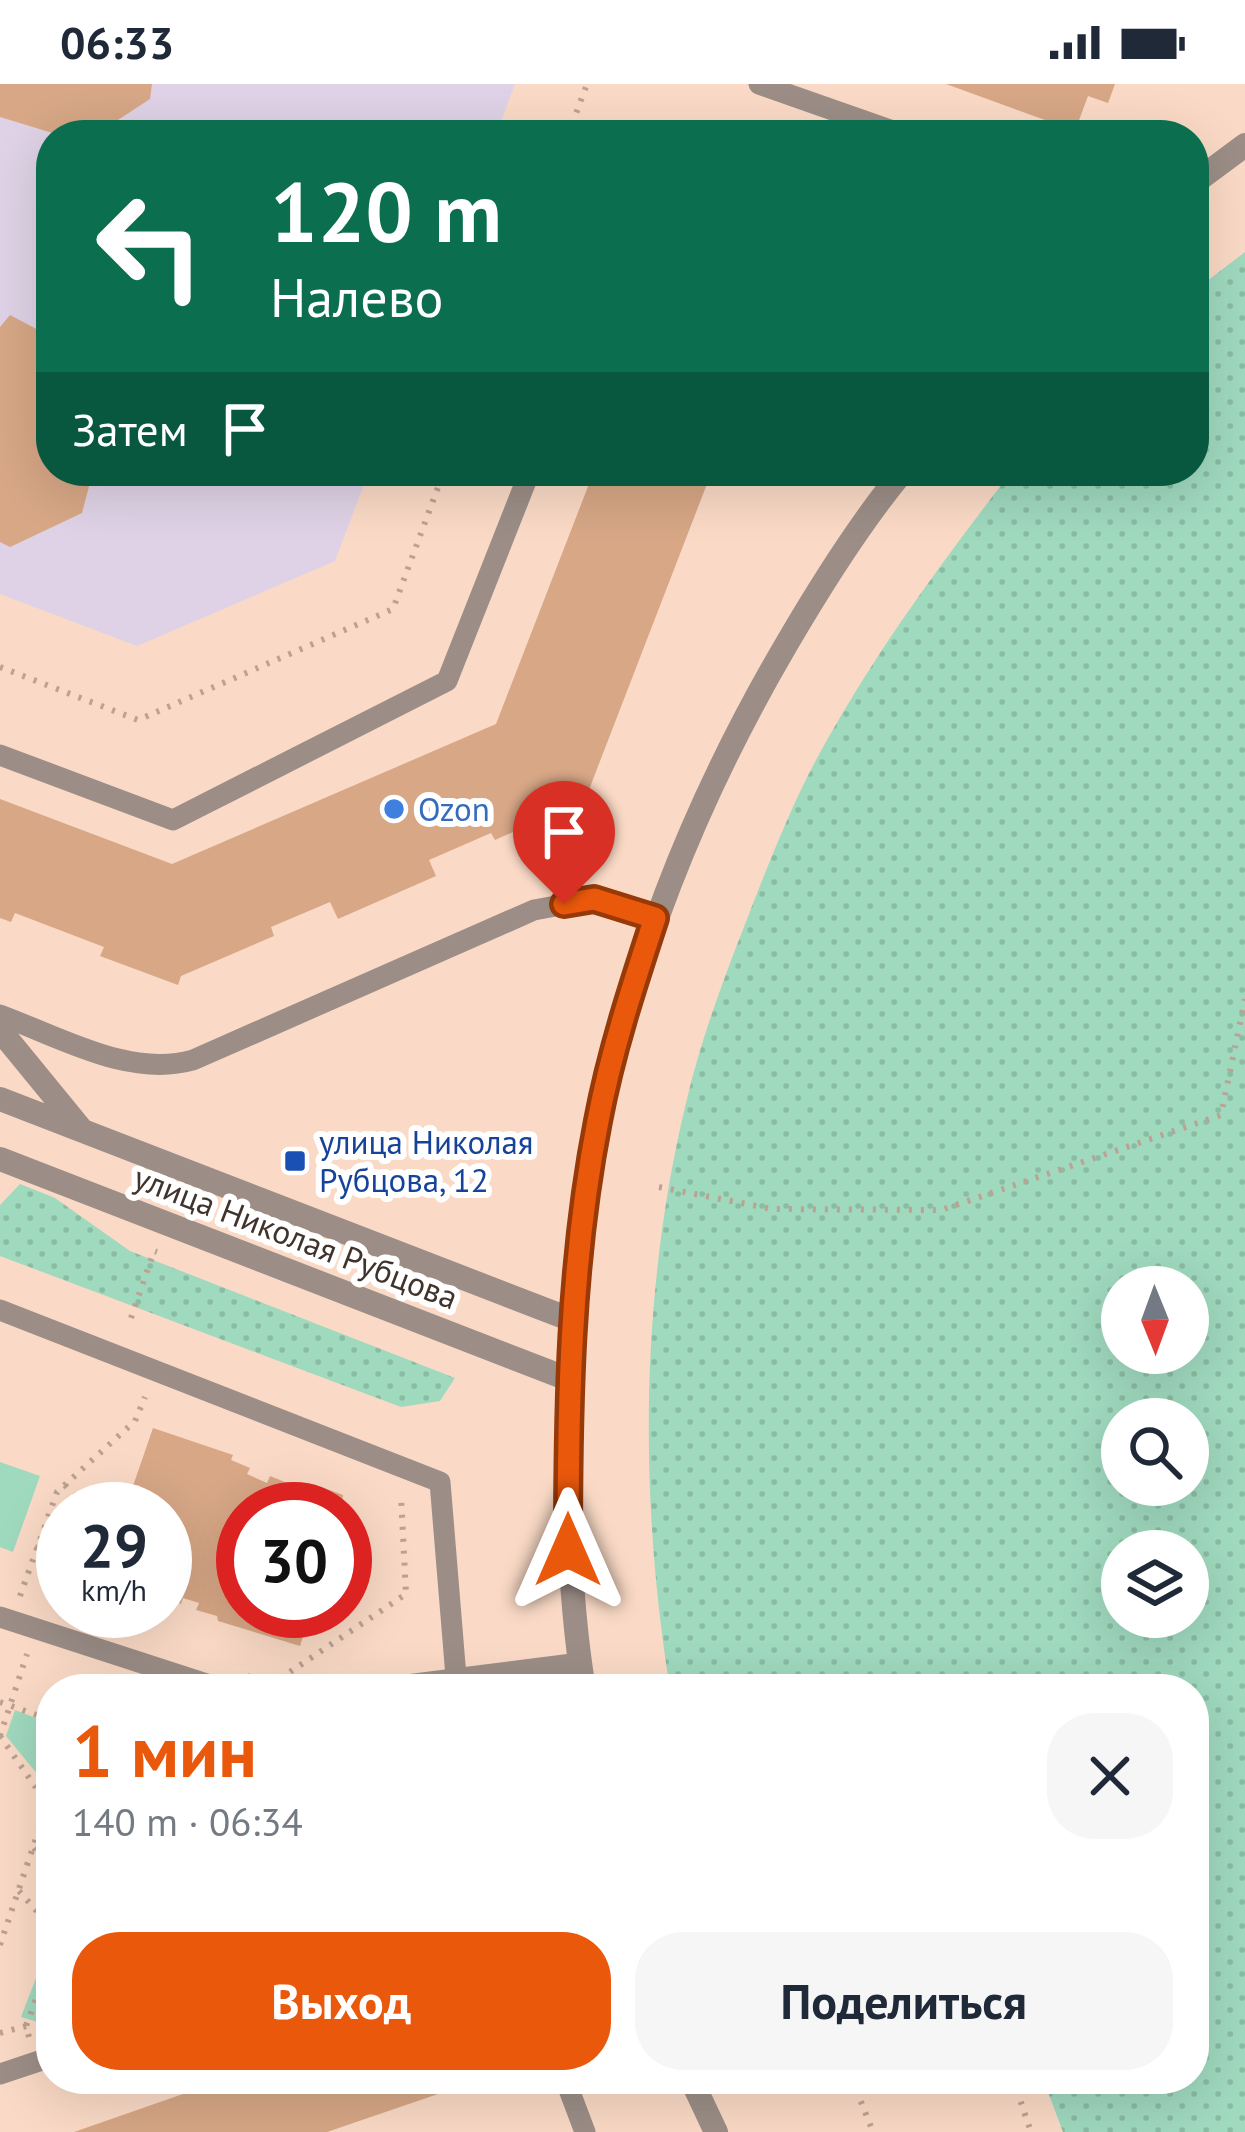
<!DOCTYPE html>
<html lang="ru">
<head>
<meta charset="utf-8">
<style>
  :root { --surface:#fff; --page:#f6f6f7; --text:#1f2937; --muted:#747a83; --accent:#ea580c }
  body { margin:0; font-family:"PT Sans",sans-serif; background:var(--page); color:var(--text); height:100vh; display:flex; flex-direction:column; font-size:45px; white-space:nowrap }
  * { box-sizing:border-box; margin:0 }
  p { font-size:39px; color:var(--muted) }
  .icon { flex:none; width:66px; height:66px; fill:none; stroke:currentColor; stroke-width:2; stroke-linecap:round; stroke-linejoin:round }
  .map { position:relative; flex:1; overflow:hidden }
  .sheet { position:absolute; left:36px; top:1590px; width:1173px; height:420px; display:flex; flex-direction:column; background:var(--surface); border-radius:48px; box-shadow:0 12px 48px #0002 }
  .sheet>* { flex:none }
  .top-card { position:absolute; left:36px; top:36px; width:1173px; height:366px; border-radius:48px; box-shadow:0 12px 48px #0002; background:#0b6e4f; color:#fff; overflow:hidden }
  .needle { width:78px; rotate:179deg }
  .buttons { position:absolute; left:1101px; top:1182px; display:grid; gap:24px }
  .buttons a { display:grid; place-items:center; width:108px; height:108px; border-radius:50%; background:var(--surface); box-shadow:0 12px 48px #0002; font-size:60px }
  .speed { position:absolute; left:36px; top:1398px; display:flex; gap:24px; font-size:60px; font-weight:700; text-align:center }
  .speed>* { display:grid; place-content:center; width:156px; height:156px; border-radius:50%; background:var(--surface); box-shadow:0 12px 48px #0002; line-height:1 }
  .speed small { font-size:30px; font-weight:400 }
  .speed .limit { border:18px solid #d22; background:#fff; color:#111 }
  .pin { position:absolute; display:grid; place-items:center; width:102px; height:102px; color:#fff; margin:-123px -51px; border-radius:50% 50% 50% 0; rotate:-45deg; box-shadow:0 0 12px #0007 }
  .pin .icon { rotate:45deg }
  .me { position:absolute; width:132px; margin:-66px; rotate:0deg; stroke-linejoin:round; filter:drop-shadow(0 0 9px #0008) }
  .turn { display:flex; align-items:center; gap:42px; height:252px; padding:0 36px; font-size:54px }
  .turn .icon { width:156px; height:156px; stroke-width:2.5 }
  .turn b { display:block; font-size:84px; line-height:102px }
  .then { display:flex; align-items:center; height:114px; padding:0 36px; background:#0003; gap:24px; font-size:45px }
  .round { display:grid; place-items:center; flex:none; width:126px; height:126px; border-radius:48px; background:var(--page) }
  .overview { display:flex; align-items:center; justify-content:space-between; height:204px; padding:0 36px }
  h1 { font-size:72px; font-weight:600; line-height:90px; color:var(--accent) }
  .action { display:flex; gap:24px; margin-top:auto; padding:24px 36px }
  .action a { flex:1; height:138px; border-radius:48px; background:var(--accent); color:#fff; font-size:48px; font-weight:600; line-height:138px; text-align:center }
  .action a+a { background:var(--page); color:var(--text) }
  .status { display:flex; justify-content:space-between; align-items:center; height:84px; padding:0 60px; background:var(--surface); direction:ltr }
  .status svg { height:33px; fill:currentColor }
  .map>svg:first-child { display:block }
  .education { fill:#dfd2e6 }
  .grass { fill:url(#grass-dots); fill-rule:evenodd }
  .park { fill:#9fd9be }
  .building { fill:#d7a786 }
  .lines { fill:none; stroke-linecap:round; stroke-linejoin:round }
  .path { stroke:#bca293; stroke-width:6; stroke-dasharray:3 9; stroke-linecap:butt }
  .lane { stroke:#9c8e87; stroke-width:21 }
  .street { stroke:#9c8e87; stroke-width:24 }
  .route-casing { stroke:#983908; stroke-width:30 }
  .route { stroke:#ea580c; stroke-width:21 }
  .shop-dot { fill:#3f7fe0; stroke:#fff; stroke-width:4.5 }
  .transit-dot { fill:#1a4fb4; stroke:#fff; stroke-width:4.5 }
  .labels { text-anchor:middle; stroke-width:12; stroke-linejoin:round; paint-order:stroke }
  .shop-label { font-size:33px; fill:#366cbe; stroke:#fff; text-anchor:start }
  .transit-label { font-size:33px; fill:#164399; stroke:#fff; text-anchor:start }
  .street-label { font-size:33px; fill:#40332c; stroke:#fff }
</style>
</head>
<body>
<div class="status"><b>06:33</b><svg viewBox="0 0 49 12"><path d="M0 12V9h3v3zM5 12V6h3v6zM10 12V3h3v9zM15 12V0h3v12zM26 1h20v11H26zM47 4h2v5h-2z"/></svg></div>
<div class="map">
<svg width="1245" height="2048" viewBox="0 0 1245 2048">
  <defs>
    <pattern id="grass-dots" width="8" height="8" patternUnits="userSpaceOnUse" patternTransform="scale(3)"><rect width="8" height="8" fill="#9fd9be"/><path d="M2 2h.1M6 6h.1" fill="none" stroke="#8abba3" stroke-width="1.8" stroke-linecap="round"/></pattern>
  </defs>
  <rect width="100%" height="100%" fill="#fadac6"/>
  <path class="education" d="M0,0H515L496,51H51V387H369L335,477L137,562L0,510Z"/>
  <path class="grass" d="M1245,168V2048H1063L1043,1995H1194V1605H670C639,1413 640,1209 686,1019C701,954 725,891 749,830C772,771 796,710 827,656C881,560 945,474 1012,387H1194V207ZM1122,1203H1188V1269H1122ZM1122,1335H1188V1401H1122ZM1122,1467H1188V1533H1122Z
    M20,1100L55,1114L130,1167L455,1294L440,1317L401,1323L0,1172V1121Z"/>
  <path class="park" d="M0,1378L40,1392L13,1468L0,1463Z
    M15,1626L51,1640V1671L43,1697L6,1652Z
    M51,1855V1929L47,1941L21,1933Z"/>
  <path class="building" d="M0,0H152L150,15L95,51H59L0,33Z
    M946,0H1115L1108,19L1088,12L1075,47Z
    M10,231L44,249L51,243V387H86L92,391L82,429L10,463L0,458V243Z
    M594,387H712L585,716L495,756L491,749L429,776L436,792L338,835L330,818L271,843L274,852L181,892L178,901L100,872L104,863L15,829L11,838L0,834V715L172,780L496,640Z
    M153,1344L233,1371L231,1376L250,1384L247,1390L267,1399L270,1392L310,1408L313,1400L343,1411L341,1425H243V1527H311L300,1562L218,1537L217,1532L196,1526L199,1519L183,1514L181,1520L165,1513V1425H125Z
    M226,1995H479V1996L327,2048H74Z"/>
  <g class="lines">
    <path class="path" d="M568,51L587,0
      M0,583L138,636L393,525L444,387
      M659,1103L772,1125L941,1126L1221,1031L1245,915
      M131,1234L154,1167L157,1168
      M65,1401L85,1425
      M35,1463L63,1473
      M20,1512L57,1408L135,1337L145,1313
      M55,1520L63,1490
      M247,1592L272,1600L406,1510L401,1412
      M85,1605L89,1592
      M0,1618L51,1636
      M0,1652L51,1725
      M0,1652L27,1570
      M34,1764L51,1788
      M19,1807L51,1843
      M0,1861L51,1710
      M37,1913L51,1918
      M0,1949L26,1942
      M29,1953L26,1942L51,1875
      M852,1995L873,2048
      M1013,1995L1031,2048"/>
    <path class="lane" d="M759,0L904,51
      M0,671L173,736L447,597L530,387
      M0,931C60,953 129,994 193,976L534,826L594,815L655,834
      M0,1226L440,1398L457,1605
      M0,1533L222,1605
      M375,1605L580,1579
      M0,1990L51,1973
      M565,1995L585,2048"/>
    <path class="street" d="M1194,99L1245,61
      M0,946L81,1045
      M0,1015L572,1236
      M0,1075L568,1295
      M584,1605C571,1527 568,1448 568,1369C568,1072 636,817 786,561C821,501 859,440 903,387
      M691,1995L716,2048"/>
  </g>
  <g class="lines">
    <defs>
      <path id="route" d="M564,820L594,815L655,834C633,901 611,968 598,1037C570,1179 568,1322 568,1466"/>
    </defs>
    <use href="#route" class="route-casing"/>
    <use href="#route" class="route"/>
  </g>
  <circle class="shop-dot" cx="394" cy="725" r="12"/>
  <rect class="transit-dot" x="283" y="1065" width="24" height="24" rx="6"/>
  <g class="labels">
    <g class="shop-label">
      <text x="418" y="737">Ozon</text>
    </g>
    <g class="transit-label">
      <text x="319" y="1070">улица Николая<tspan x="319" dy="38">Рубцова, 12</tspan></text>
    </g>
    <g class="street-label">
      <text transform="translate(296 1153) rotate(21)" y="12">улица Николая Рубцова</text>
    </g>
  </g>
</svg>
<div class="buttons">
<a><svg class="needle" viewBox="-14 -14 28 28"><path d="M0-13l5 13h-10z" fill="#e53935"/><path d="M0 13l5-13h-10z" fill="#747a83"/></svg></a>
<a><svg class="icon" aria-label="search" viewBox="0 0 24 24"><circle cx="10" cy="10" r="6"/><path d="M15 15l6 6"/></svg></a>
<a><svg class="icon" aria-label="layers" viewBox="0 0 24 24"><path d="M12 4l9 5-9 5-9-5zM3 14l9 5 9-5"/></svg></a>
</div>
<div class="speed"><div>29<small>km/h</small></div><div class="limit">30</div></div>
<div class="pin" style="left:564px;top:820px;background:#d93025"><svg class="icon" aria-label="arrive" viewBox="0 0 24 24"><path d="M6 21V4h12l-3 4 3 4H6"/></svg></div>
<svg class="me" style="left:568px;top:1466px" viewBox="-20 -20 40 40"><path d="M0-17L14 15 0 8-14 15z" fill="#ea580c" stroke="#fff" stroke-width="4"/></svg>
<div class="top-card">
<div class="turn"><svg class="icon" aria-label="left" viewBox="0 0 24 24"><path d="M17 20v-9H6M10 6l-5 5 5 5"/></svg><div><b>120 m</b>Налево</div></div>
<div class="then">Затем<svg class="icon" aria-label="arrive" viewBox="0 0 24 24"><path d="M6 21V4h12l-3 4 3 4H6"/></svg></div>
</div>
<section class="sheet">
<div class="overview"><div><h1>1 мин</h1><p>140 m · 06:34</p></div><a class="round"><svg class="icon" aria-label="close" viewBox="0 0 24 24"><path d="M6 6l12 12M18 6L6 18"/></svg></a></div>
<div class="action"><a>Выход</a><a>Поделиться</a></div>
</section>
</div>
</body>
</html>
